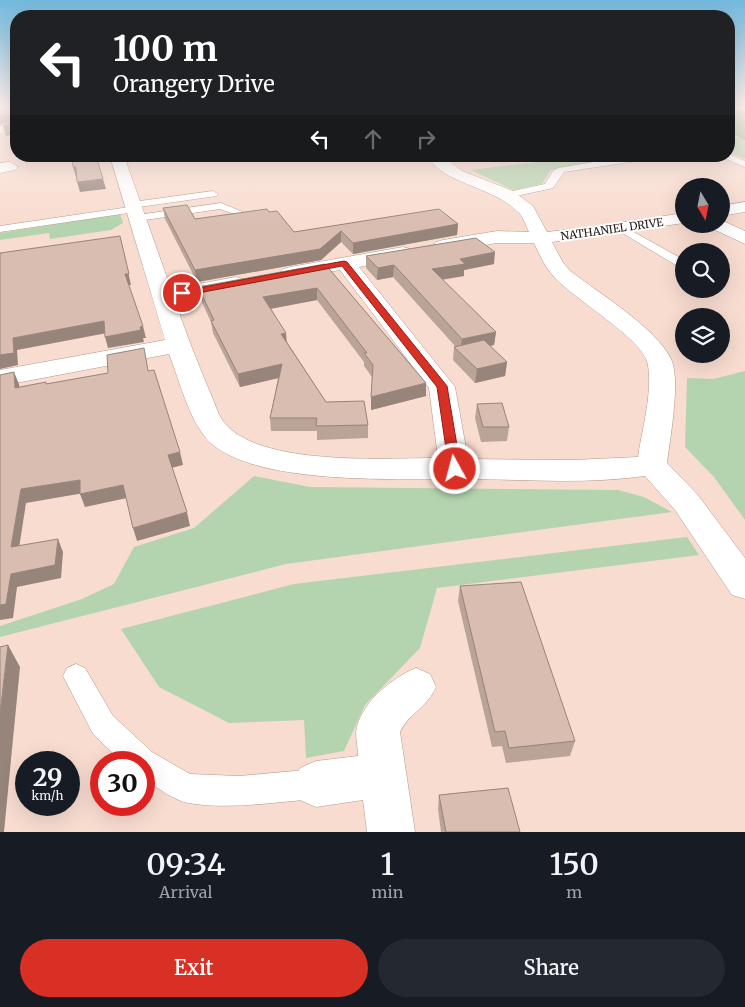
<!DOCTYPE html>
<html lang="en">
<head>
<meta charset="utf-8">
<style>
  :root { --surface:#171b24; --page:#242831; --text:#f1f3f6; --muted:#9ea1a6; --accent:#d93025 }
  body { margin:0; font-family:Merriweather,serif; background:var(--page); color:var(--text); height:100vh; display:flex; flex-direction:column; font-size:19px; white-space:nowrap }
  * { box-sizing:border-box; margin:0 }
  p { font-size:16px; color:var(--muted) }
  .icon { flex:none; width:28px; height:28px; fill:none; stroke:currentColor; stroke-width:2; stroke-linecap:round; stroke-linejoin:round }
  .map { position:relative; height:832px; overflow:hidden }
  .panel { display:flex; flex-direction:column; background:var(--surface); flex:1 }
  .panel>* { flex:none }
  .guide { position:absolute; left:10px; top:10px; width:725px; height:152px; border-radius:20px; box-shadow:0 5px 20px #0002; background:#202124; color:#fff; overflow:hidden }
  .needle { width:32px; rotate:170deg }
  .fabs { position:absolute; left:675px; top:178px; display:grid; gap:10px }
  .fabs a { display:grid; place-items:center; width:55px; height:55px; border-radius:50%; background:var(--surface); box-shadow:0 5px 20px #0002; font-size:25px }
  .speed { position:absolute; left:15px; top:751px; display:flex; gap:10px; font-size:25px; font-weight:700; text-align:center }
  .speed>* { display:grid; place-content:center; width:65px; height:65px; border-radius:50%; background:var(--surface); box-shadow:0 5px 20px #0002; line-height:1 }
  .speed small { font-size:12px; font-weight:400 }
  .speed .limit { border:8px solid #d22; background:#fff; color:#111 }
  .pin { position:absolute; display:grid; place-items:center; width:42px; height:42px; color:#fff; margin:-21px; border:2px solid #fff; border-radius:50%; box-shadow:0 1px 5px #0007 }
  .me { position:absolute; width:55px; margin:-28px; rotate:353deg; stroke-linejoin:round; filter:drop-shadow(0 0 4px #0008) }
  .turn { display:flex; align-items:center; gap:18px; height:105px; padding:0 20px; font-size:22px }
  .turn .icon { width:65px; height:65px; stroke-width:2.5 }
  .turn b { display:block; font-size:35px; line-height:42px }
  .lanes { display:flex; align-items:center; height:48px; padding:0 20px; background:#0003; justify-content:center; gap:25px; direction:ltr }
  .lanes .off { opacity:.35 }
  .eta { display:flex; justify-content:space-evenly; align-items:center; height:85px; text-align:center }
  .eta b { font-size:30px; font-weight:600; line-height:35px }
  .action { display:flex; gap:10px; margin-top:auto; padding:10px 20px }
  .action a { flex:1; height:58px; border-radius:30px; background:var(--accent); color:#fff; font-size:20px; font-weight:600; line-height:58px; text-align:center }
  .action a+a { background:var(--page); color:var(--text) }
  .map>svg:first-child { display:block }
  .green { fill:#b3d4ae }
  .forest { fill:#7fad79 }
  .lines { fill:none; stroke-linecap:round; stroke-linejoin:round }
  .service-casing { stroke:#b3998d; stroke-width:1 }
  .minor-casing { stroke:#b3998d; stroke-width:1 }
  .service { fill:#fff; fill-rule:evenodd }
  .minor { fill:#fff; fill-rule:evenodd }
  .wall { fill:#baa397 }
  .shaded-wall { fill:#97847b }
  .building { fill:#d8bdb0; stroke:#97847b }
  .route { fill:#d93025; stroke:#8d1f18 }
  .labels { text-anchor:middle; stroke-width:4; stroke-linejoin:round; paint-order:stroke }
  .far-street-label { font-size:11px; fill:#221814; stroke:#fff }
</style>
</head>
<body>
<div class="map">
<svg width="745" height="832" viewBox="0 0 745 832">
  <rect width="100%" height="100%" fill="#f8dcd0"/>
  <path class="green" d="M739,137L745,140V159L729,152V139Z
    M586,156H642L551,170L542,184L513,190L471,170Z
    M120,214L123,223L111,230L50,239L49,233L0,240V233Z
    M745,371V520L714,477L685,447L687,378L713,379Z
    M254,476L310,487L618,490L644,497L672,512L286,564L0,637V626L82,599L114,584L134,547L194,528Z
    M687,537L699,555L437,588L420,648L365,705L344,751L306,758L304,720L229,723L159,687L121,629L294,584Z"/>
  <path class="forest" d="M737,111L745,112V140L729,132V114Z"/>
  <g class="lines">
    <defs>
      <path id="service" d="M729,154L745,161V167L726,159L724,157Z
        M630,156L642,158L637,161L564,172L553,188L507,198L502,195L503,193L545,184L553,171L558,168Z
        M213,191L218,194L217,196L139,207V211L135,212L0,232V226L129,207V203L133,202Z
        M221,203L243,212L237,215L220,209L138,221L132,218L138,215Z
        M623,226L684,260V270L619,231V227Z
        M76,664L85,668L113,716L152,752L190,774L239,776L316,769L326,774L331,784L326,794L316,799C274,802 230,810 188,803C173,800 157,787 144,779V762H122L93,734L63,676L67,668Z"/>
      <path id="minor" d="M16,123V131L0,134V126Z
        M110,156H124L171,289L236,277L243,279L246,283L243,287L175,301C185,331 197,361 209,390C214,400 217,413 223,421C257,467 386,458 438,458L429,388L340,270L290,279L283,277L280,273L283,269L290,267L403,247L410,249L413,253L410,257L359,267L455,387L468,459L573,460L638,457C642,429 654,388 647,361C640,338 575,299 556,279C546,269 540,256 534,243H497L443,252L436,250L433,246L436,242L443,240L497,231L529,232C526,226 523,216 518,212C492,186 448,186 426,156H443L462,171L513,191L533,206L547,232L583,228L684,213V223L552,242L562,261L570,271C598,292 657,329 671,359C681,380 670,438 667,463L697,494L745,558V599L732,595L675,510L645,476C589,484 531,480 475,479C408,478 266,487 213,445C190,426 180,381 169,354L0,386V370L165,340Z
        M10,162L18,167L15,170L0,173V163Z
        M745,202V212L721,216V206Z
        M721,220L745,231V244L711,228L708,224H721Z
        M416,668L430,674L436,687C427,708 408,714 400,732L415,832H367L363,800L316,807L300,800L293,784L300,768L316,761L358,756C358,748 356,739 356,732C360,704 391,678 416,668Z"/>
    </defs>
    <use href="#service" class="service-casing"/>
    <use href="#minor" class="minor-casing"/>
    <use href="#service" class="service"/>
    <use href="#minor" class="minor"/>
  </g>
  <path class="wall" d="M163,208L195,219L269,212L294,232L458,224L457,235L353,254L341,242L321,260L197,282L165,219Z
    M366,256L494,264L464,270V276L442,280L496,332L494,345L490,346L507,362L505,376L475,383L453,360L454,347L455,346L393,277L377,280L366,268Z
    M325,264L426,383V396L371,410L372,377L364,366V362L317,300L271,308L287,342L326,402L368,425V438L317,440V431H271L270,418L278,378L240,387L213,333L211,322L200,298L198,287Z
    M477,404L509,427L507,441L481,442L475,418Z
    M460,586L575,741L570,756L506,763L502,746L492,747L458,601Z
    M439,795L520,832H441L438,809Z"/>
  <path class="shaded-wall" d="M15,113L16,122L0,124V115Z
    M16,124V134L6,136L3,126Z
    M73,167H76L78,177H76Z
    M103,179L106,189L80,192L77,182Z
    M458,224L457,235L353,254V243Z
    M341,231V242L321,260L197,282L195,270Z
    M120,236L131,285H127L125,274Z
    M495,252L494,264L464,270V276L431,281L432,269L460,259Z
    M394,265L393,277L377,280L378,268Z
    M317,288V300L265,310L263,297Z
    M104,321L107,333L17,350L18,365L0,369V355L13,338Z
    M143,326L146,338H143L144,342L108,348L105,337Z
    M496,332L494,345L460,352L462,339Z
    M286,333L287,345L281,334Z
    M507,362L505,376L475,383L477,369Z
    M282,364L283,377L240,387L238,374Z
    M14,372L19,384L20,400L15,388Z
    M426,383V396L371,410V397Z
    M180,452L183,465L171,468L168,455Z
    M80,480L84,493L26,503L17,561L11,547L21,489Z
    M123,485L127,498L85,507L80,494Z
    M187,512L190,526L137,541L133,528Z
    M58,539L63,552L61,578L17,587L13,618L0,620V605L11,574Z
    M8,645L20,667L4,832H0V714Z"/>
  <path class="building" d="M0,106H16V124L3,126L15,123V113L0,115Z
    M72,156H96L103,179L77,182L76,167H73Z
    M187,205L195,219L267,209L269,212L277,211L294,232L439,209L458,224L353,243L341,231L320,249L195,270L163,208Z
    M120,236L129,274H125L143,326L140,327L141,330L105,337L104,321L13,338L14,353L0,355V253Z
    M476,238L495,252L460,259L465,264L432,269L496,332L462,339L394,265L378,268L366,256Z
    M325,264L426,383L371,397L373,365L364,353H367L317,288L263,297L286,333L281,334L326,402L364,401L368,425L316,426L317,418H270L282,364L238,374L211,321L214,320L198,287Z
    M484,340L507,362L477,369L454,347Z
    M144,348L148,371L154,370L180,452L168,455L187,512L133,528L123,485L80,494V480L21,489L11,547L58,539L55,565L11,574L6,604L0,605V375L14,372L15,388L46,382V384L108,373L107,355Z
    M502,403L509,427H483L477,404Z
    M521,582L575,741L509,748L505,731L495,732L460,586Z
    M8,645L0,714V647Z
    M508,788L520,832H446L439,795Z"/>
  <linearGradient id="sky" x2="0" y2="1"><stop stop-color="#73b8dd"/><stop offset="0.48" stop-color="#fcefea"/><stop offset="1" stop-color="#fcefea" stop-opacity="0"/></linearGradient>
  <rect width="745" height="222" fill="url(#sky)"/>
  <path class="route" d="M344,261L347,262L447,386L461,469L459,472H450L449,469L437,387L342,266L182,296L177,293L182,291Z"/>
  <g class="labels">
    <g class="far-street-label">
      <text transform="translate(612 229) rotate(-8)" y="4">NATHANIEL DRIVE</text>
    </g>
  </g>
</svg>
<div class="fabs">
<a><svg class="needle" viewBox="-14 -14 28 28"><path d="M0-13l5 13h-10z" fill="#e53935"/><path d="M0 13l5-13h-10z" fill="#9ea1a6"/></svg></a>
<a><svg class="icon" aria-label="search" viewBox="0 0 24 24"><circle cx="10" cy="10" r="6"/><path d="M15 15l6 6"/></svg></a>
<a><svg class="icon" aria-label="layers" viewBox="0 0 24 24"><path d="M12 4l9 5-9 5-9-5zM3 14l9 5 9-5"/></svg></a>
</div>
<div class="speed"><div>29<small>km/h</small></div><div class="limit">30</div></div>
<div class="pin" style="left:182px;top:293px;background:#d93025"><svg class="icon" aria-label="arrive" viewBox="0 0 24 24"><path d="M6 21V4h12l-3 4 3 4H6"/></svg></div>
<svg class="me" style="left:455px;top:469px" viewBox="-20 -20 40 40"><circle r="17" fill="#d93025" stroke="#fff" stroke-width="3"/><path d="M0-11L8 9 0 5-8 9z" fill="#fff"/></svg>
<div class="guide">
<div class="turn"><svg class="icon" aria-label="left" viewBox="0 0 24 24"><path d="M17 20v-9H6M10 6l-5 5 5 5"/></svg><div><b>100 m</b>Orangery Drive</div></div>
<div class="lanes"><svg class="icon" aria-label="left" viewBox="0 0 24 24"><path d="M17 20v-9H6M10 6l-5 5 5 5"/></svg><svg class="icon off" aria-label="ahead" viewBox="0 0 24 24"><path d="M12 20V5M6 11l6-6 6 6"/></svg><svg class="icon off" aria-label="right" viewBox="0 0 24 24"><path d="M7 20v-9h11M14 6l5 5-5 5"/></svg></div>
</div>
</div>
<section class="panel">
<div class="eta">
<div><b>09:34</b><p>Arrival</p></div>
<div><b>1</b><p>min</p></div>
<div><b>150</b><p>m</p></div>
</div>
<div class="action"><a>Exit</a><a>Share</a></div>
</section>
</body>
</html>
